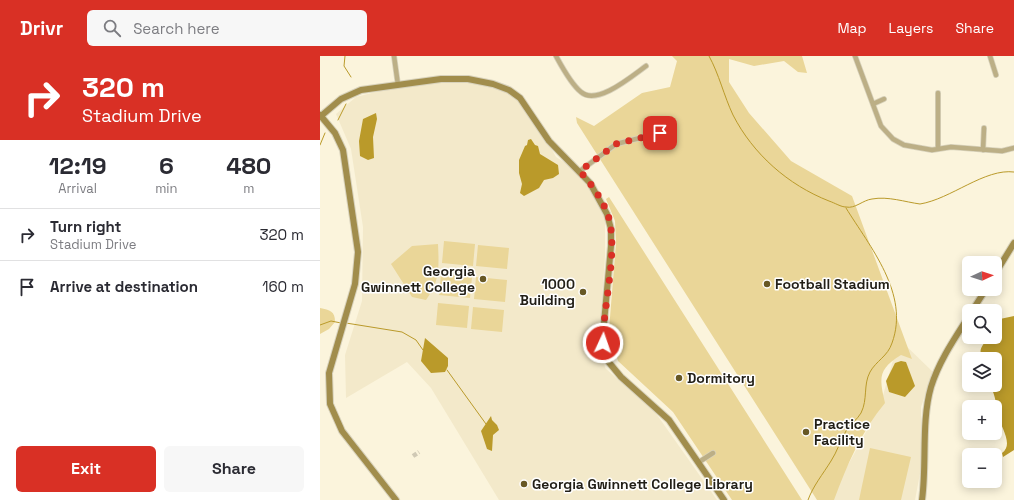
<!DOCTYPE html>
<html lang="en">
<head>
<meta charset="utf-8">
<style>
  :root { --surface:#fff; --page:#f7f7f7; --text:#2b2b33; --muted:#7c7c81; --line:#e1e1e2; --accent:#d93025 }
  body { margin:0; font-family:"Space Grotesk",sans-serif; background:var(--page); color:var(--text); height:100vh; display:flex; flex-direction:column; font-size:15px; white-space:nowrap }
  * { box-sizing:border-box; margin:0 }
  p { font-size:13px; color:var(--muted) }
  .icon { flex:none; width:22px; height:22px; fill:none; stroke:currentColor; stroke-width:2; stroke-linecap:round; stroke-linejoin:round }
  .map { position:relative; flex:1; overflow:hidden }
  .drawer { display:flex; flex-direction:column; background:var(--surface); width:320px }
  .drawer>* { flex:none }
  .top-card { background:#d93025; color:#fff; overflow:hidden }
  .needle { width:26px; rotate:87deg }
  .controls { position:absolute; left:642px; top:200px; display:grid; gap:8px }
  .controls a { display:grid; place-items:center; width:40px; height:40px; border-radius:6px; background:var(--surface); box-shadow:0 2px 10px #0003; font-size:20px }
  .pin { position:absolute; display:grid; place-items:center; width:34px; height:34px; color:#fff; margin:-17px; border-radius:8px; box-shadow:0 2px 6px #0006 }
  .me { position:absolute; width:44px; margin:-22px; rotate:3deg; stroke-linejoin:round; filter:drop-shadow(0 0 3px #0008) }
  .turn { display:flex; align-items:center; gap:14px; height:84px; padding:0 16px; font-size:18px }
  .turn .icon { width:52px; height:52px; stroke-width:2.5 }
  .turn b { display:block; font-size:28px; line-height:34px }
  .eta { display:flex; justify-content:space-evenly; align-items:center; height:68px; text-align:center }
  .eta b { font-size:24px; font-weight:600; line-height:28px }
  .action { display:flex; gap:8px; margin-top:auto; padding:8px 16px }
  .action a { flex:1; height:46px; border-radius:6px; background:var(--accent); color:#fff; font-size:16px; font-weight:600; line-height:46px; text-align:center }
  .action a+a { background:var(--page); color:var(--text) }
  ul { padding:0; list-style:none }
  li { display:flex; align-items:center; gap:12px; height:52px; padding:0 16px; border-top:1px solid var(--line) }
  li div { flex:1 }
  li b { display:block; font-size:15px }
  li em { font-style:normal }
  header { display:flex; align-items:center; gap:24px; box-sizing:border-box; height:56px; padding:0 20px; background:var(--accent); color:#fff }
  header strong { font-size:19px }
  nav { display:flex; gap:22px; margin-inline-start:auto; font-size:14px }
  .search { width:280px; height:36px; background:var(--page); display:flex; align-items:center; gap:10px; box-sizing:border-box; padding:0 14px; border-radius:6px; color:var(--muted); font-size:15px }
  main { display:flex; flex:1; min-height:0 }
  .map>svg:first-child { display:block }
  .built { fill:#f3e9ca }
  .green { fill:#ead698 }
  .water { fill:#ba9a2a }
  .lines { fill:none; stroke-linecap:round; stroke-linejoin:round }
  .stream { stroke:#ba9a2a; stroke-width:1 }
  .street-tunnel { stroke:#d0c9b5; stroke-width:4.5; stroke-dasharray:4.5 2; stroke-linecap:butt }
  .street-casing { stroke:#d8d2bc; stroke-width:6 }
  .secondary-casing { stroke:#d8d2bc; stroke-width:8 }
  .street { stroke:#bcaf86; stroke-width:4.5 }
  .secondary { stroke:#a18d4c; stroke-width:6 }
  .route { stroke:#d93025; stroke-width:7; stroke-dasharray:0 12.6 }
  .poi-dot { fill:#675825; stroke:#fff; stroke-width:1.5 }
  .labels { text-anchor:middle; stroke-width:3; stroke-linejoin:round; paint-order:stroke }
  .poi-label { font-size:14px; font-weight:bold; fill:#221f17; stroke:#fff; text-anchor:start }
</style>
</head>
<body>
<header>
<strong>Drivr</strong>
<div class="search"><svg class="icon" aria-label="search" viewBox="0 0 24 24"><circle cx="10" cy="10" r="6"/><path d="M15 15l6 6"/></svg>Search here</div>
<nav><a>Map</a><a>Layers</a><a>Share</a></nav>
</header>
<main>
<section class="drawer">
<div class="top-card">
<div class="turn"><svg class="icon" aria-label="right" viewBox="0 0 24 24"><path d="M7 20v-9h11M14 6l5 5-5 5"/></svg><div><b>320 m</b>Stadium Drive</div></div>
</div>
<div class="eta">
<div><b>12:19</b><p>Arrival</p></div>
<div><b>6</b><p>min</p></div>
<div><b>480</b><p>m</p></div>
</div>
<ul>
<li><svg class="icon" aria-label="right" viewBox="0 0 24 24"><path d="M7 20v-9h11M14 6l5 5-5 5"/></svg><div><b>Turn right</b><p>Stadium Drive</p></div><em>320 m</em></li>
<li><svg class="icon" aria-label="arrive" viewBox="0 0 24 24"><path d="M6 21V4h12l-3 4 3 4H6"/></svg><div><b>Arrive at destination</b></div><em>160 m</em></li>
</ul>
<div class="action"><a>Exit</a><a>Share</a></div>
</section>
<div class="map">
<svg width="694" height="444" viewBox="0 0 694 444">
  <rect width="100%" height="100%" fill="#fbf4dc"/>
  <path class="built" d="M99,25L179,28L205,46L236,101L265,119L285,162V200L280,273L285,312L335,356L397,444H179L111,332L87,306L26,342L25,299L42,245L43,171L31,93L16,58L36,41Z
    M579,283L613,316L601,351V412L595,444H509L560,350Z"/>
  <path class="green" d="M352,0H482L487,17L478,16L464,5L434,10L409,3V26L429,57L471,105L532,140L592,303L581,299C558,313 559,322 565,347C541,376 527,409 514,444H497L257,67L256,61L274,70L322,37L350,31L357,5Z
    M289,141L482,444H412L353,356L298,305L289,274L296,187L295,165L286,143Z
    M124,185L155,188L153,210L122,207Z
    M118,188C119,211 120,225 106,244L92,241L71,208L92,190Z
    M158,189L189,192L187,213L156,210Z
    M121,218L152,221L150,242L119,239Z
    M156,221L187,224L185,246L154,243Z
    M118,247L149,250L147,272L116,269Z
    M153,251L184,254L182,276L151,273Z
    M0,252C10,254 15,255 15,266L9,273L0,278Z
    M550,392L591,401L581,444H539Z"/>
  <path class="water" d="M56,57L57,63L53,81L54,102L48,104L40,100L39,85L43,63Z
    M211,83L215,89L218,90L220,98L238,109L239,118L233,122L224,124L219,132L204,140L200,137L202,128L199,117V104L205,90L207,89L208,84Z
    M694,260V394L683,401L682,397C694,389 681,371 678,360C676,348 676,341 670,329H675V303H662C658,292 663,290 668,281H675V269L680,263Z
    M105,282L128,302V310L125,316L111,317L101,305Z
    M581,305L586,306L595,330L585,341L569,336L566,325L575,307Z
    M171,360L172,364L177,369L179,374L173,379L172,395L167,393L161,375Z"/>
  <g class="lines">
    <path class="stream" d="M25,0L24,10L31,21
      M389,0C399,18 404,40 413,59C433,98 468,129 509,145C515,147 521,151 526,151C535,153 543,144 552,143C568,140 585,146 600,148C631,143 665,112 694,116
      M18,64L26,48
      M0,89L5,77
      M26,267L82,276L96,284L103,294
      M0,269L11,265L21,267
      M127,314L166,368
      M488,444C493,430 503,418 511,405C517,396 520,385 526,375C530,368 537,364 541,357C548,343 543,329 550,316C556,305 568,300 572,287C590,238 550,191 526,152"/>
    <path class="street-tunnel" d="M93,400L99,396"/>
    <defs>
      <path id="street" d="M74,0L78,29
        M236,0C242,11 251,28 261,36C277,50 312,20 326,10
        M535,0L561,70L573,83L584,89L612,94L631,91L682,95L694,92
        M670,0L676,19
        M618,37V92
        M553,48L564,43
        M663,94L664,72
        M260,115L296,88L340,77
        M379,406L393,397"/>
      <path id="secondary" d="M0,59L15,77L23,94L38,196L35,228L9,317L10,348L22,375L76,444
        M1,60L21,43L41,34L121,23H148L173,28L189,34L200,42L229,85L270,127L287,158L291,173V190L283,278L287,304L301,321L349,364L404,444
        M675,218L694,187
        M652,255L666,233
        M602,444C607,407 601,366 611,331C619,305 635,282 649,260"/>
    </defs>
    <use href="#street" class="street-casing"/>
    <use href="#secondary" class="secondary-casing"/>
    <use href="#street" class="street"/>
    <use href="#secondary" class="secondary"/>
  </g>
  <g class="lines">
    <path class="route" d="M283,287C283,248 299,195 288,159C282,142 271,128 260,115L296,88L340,77"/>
  </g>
  <g class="poi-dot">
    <circle cx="163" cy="223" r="4"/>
    <circle cx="447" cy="228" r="4"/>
    <circle cx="263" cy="236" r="4"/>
    <circle cx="359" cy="322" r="4"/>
    <circle cx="486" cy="376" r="4"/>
    <circle cx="204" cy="428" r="4"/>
  </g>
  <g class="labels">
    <g class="poi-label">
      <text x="155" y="220" text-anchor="end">Georgia<tspan x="155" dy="16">Gwinnett College</tspan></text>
      <text x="255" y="233" text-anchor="end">1000<tspan x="255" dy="16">Building</tspan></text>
      <text x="455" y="233">Football Stadium</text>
      <text x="367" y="327">Dormitory</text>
      <text x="494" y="373">Practice<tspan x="494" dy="16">Facility</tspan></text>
      <text x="212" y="433">Georgia Gwinnett College Library</text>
    </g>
  </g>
</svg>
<div class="controls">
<a><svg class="needle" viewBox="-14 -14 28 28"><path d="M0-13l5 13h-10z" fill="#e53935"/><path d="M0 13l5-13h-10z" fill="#7c7c81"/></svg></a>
<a><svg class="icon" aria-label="search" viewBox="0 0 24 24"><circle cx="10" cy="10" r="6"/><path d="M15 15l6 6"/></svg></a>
<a><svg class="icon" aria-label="layers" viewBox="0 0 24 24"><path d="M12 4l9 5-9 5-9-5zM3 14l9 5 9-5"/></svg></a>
<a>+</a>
<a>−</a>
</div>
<div class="pin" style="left:340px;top:77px;background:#d93025"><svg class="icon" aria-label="arrive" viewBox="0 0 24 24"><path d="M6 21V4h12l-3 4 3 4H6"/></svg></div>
<svg class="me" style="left:283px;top:287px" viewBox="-20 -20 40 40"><circle r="17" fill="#d93025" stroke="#fff" stroke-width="3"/><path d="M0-11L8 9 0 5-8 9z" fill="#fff"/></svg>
</div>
</main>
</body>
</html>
